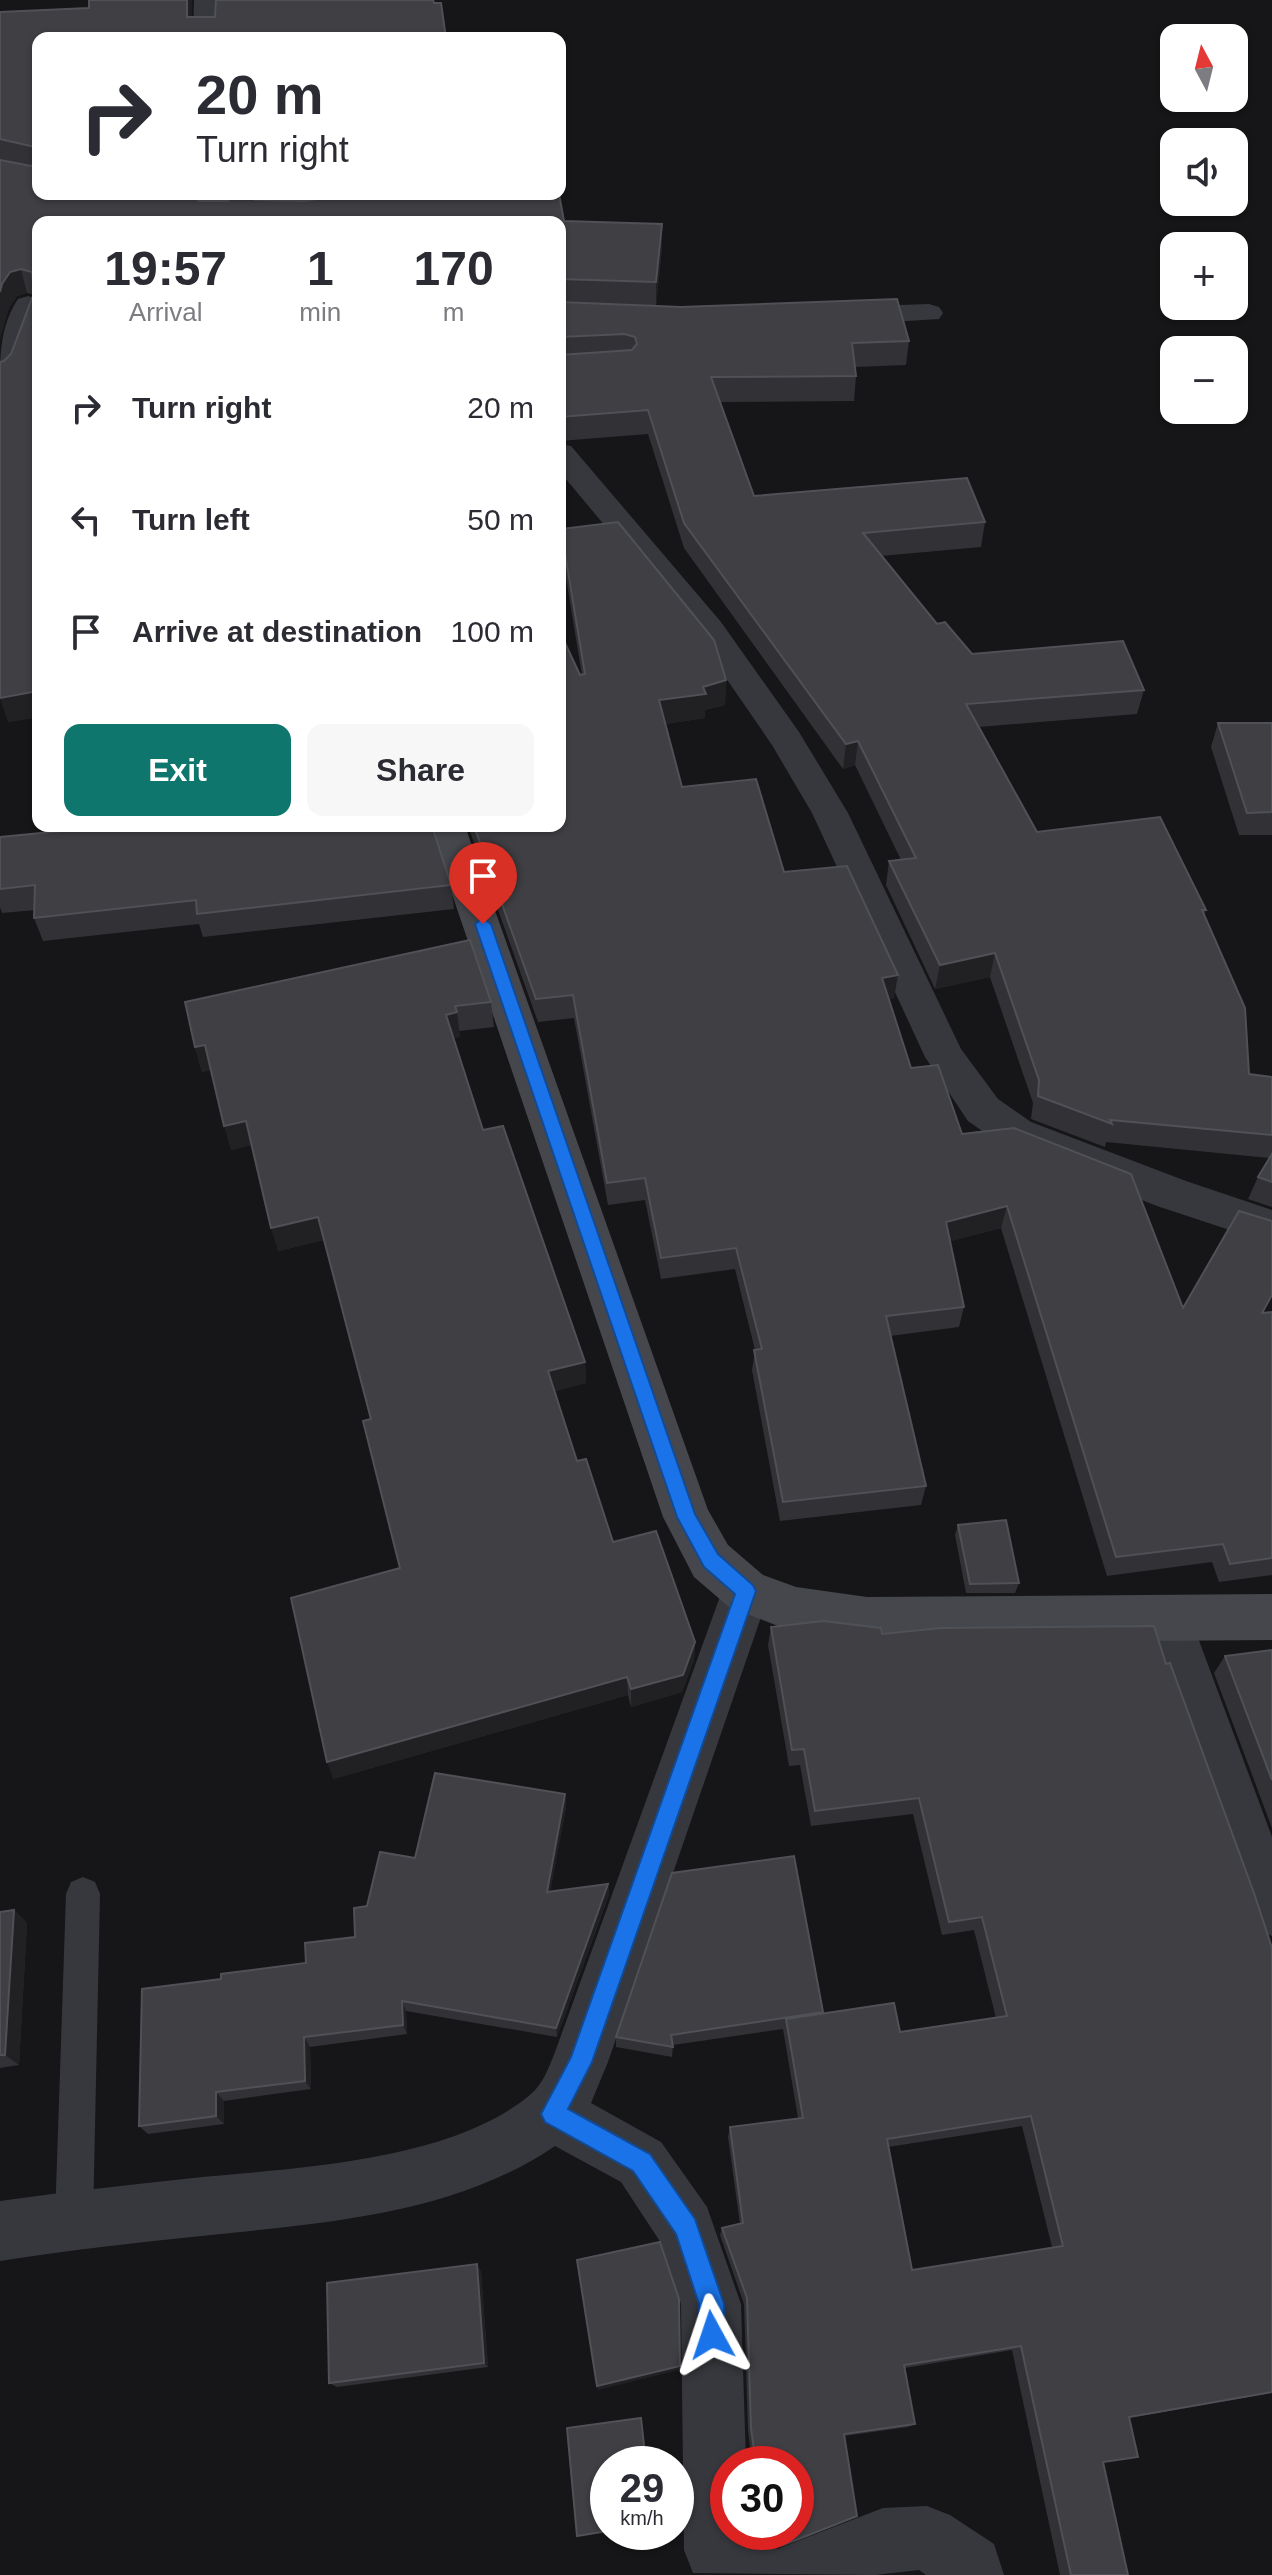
<!DOCTYPE html>
<html lang="en">
<head>
<meta charset="utf-8">
<style>
  :root { --surface:#fff; --page:#f7f7f7; --text:#2b2b33; --muted:#7c7c81; --accent:#0f766e }
  body { margin:0; font-family:Arial,sans-serif; background:var(--page); color:var(--text); height:100vh; display:flex; flex-direction:column; font-size:30px; white-space:nowrap }
  * { box-sizing:border-box; margin:0 }
  p { font-size:26px; color:var(--muted) }
  .icon { flex:none; width:44px; height:44px; fill:none; stroke:currentColor; stroke-width:2; stroke-linecap:round; stroke-linejoin:round }
  .map { position:relative; flex:1; overflow:hidden }
  .drawer { position:absolute; left:32px; top:216px; width:534px; height:616px; display:flex; flex-direction:column; background:var(--surface); border-radius:16px; box-shadow:0 2px 6px #0004 }
  .drawer>* { flex:none }
  .hud { position:absolute; left:32px; top:32px; width:534px; height:168px; border-radius:16px; box-shadow:0 2px 6px #0004; background:#fff; color:var(--text); overflow:hidden }
  .needle { width:52px; rotate:353deg }
  .buttons { position:absolute; left:1160px; top:24px; display:grid; gap:16px }
  .buttons a { display:grid; place-items:center; width:88px; height:88px; border-radius:16px; background:var(--surface); box-shadow:0 2px 6px #0004; font-size:40px }
  .speed { position:absolute; left:590px; top:2446px; display:flex; gap:16px; font-size:40px; font-weight:700; text-align:center }
  .speed>* { display:grid; place-content:center; width:104px; height:104px; border-radius:50%; background:var(--surface); box-shadow:0 2px 6px #0004; line-height:1 }
  .speed small { font-size:20px; font-weight:400 }
  .speed .limit { border:12px solid #d22; background:#fff; color:#111 }
  .pin { position:absolute; display:grid; place-items:center; width:68px; height:68px; color:#fff; margin:-82px -34px; border-radius:50% 50% 50% 0; rotate:-45deg; box-shadow:0 0 8px #0007 }
  .pin .icon { rotate:45deg }
  .me { position:absolute; width:88px; margin:-44px; rotate:355deg; stroke-linejoin:round; filter:drop-shadow(0 0 6px #0008) }
  .turn { display:flex; align-items:center; gap:28px; height:168px; padding:0 32px; font-size:36px }
  .turn .icon { width:104px; height:104px; stroke-width:2.5 }
  .turn b { display:block; font-size:56px; line-height:68px }
  .eta { display:flex; justify-content:space-evenly; align-items:center; height:136px; text-align:center }
  .eta b { font-size:48px; font-weight:600; line-height:56px }
  .cta { display:flex; gap:16px; margin-top:auto; padding:16px 32px }
  .cta a { flex:1; height:92px; border-radius:16px; background:var(--accent); color:#fff; font-size:32px; font-weight:600; line-height:92px; text-align:center }
  .cta a+a { background:var(--page); color:var(--text) }
  ul { padding:0; list-style:none }
  li { display:flex; align-items:center; gap:24px; height:112px; padding:0 32px }
  li div { flex:1 }
  li b { display:block; font-size:30px }
  li em { font-style:normal }
  .map>svg:first-child { display:block }
  .lines { fill:none; stroke-linecap:round; stroke-linejoin:round }
  .lane { fill:#37383d; fill-rule:evenodd }
  .street { fill:#37383d; fill-rule:evenodd }
  .secondary { fill:#45474d; fill-rule:evenodd }
  .wall { fill:#323236; fill-rule:evenodd }
  .shaded-wall { fill:#212124 }
  .building { fill:#3f3f44; stroke:#4f5156; stroke-width:2; fill-rule:evenodd }
  .route { fill:#1a73e8; stroke:#114b97; stroke-width:2 }
</style>
</head>
<body>
<div class="map">
<svg width="1272" height="2575" viewBox="0 0 1272 2575">
  <rect width="100%" height="100%" fill="#161618"/>
  <g class="lines">
    <path class="lane" d="M83,1877L95,1882L100,1894L93,2220L87,2233L74,2239L61,2233L55,2220L66,1894L71,1882Z"/>
    <path class="street" d="M194,0H218L217,38H193Z
      M28,296L38,299V316L15,377L10,383L0,386C0,355 0,326 18,299Z
      M929,304L939,307L943,313L939,319L842,325L832,322L828,316L832,310L842,307Z
      M560,444L571,446L721,622L799,732L848,813L961,1049L998,1099L1031,1122L1186,1181L1272,1210V1244L1157,1206L1001,1144L968,1121L925,1057L812,813L772,745L697,636L560,472Z
      M746,1569L763,1575L770,1591L608,2062L591,2103L661,2142L707,2207L741,2304L746,2464H728V2532H748L777,2549L883,2508L927,2506L950,2515L994,2544L1004,2575H926L919,2570L875,2575L693,2573L684,2550L681,2304L661,2243L621,2182L555,2146C456,2214 326,2223 211,2235C141,2242 70,2250 0,2261V2201C64,2192 129,2185 193,2178C293,2168 452,2162 531,2094C543,2084 549,2067 555,2052L722,1591L729,1575Z
      M1166,1596L1183,1603L1191,1619L1272,1837V1936L1253,1928L1245,1909L1141,1619L1149,1603Z"/>
    <path class="secondary" d="M429,826H465L708,1510L728,1545L763,1575L796,1587L867,1597L1272,1594V1640L867,1643L796,1633L729,1607L694,1577L663,1517Z"/>
  </g>
  <path class="wall" d="M433,0L38,38V194H193L192,196H188L199,201H223L222,194H559L564,221L662,248L656,306L909,341L906,365L855,367L856,376L854,401L720,402L754,496L985,522L981,547L881,556L937,624L972,654L1144,690L1137,714L979,727L1037,832L1206,910L1204,915L1249,1074L1272,1077V1207L1248,1199L1258,1177L1269,1158L1106,1142L1105,1147L1031,1119L1033,1103L990,977L935,989L886,885L889,861L901,860L855,765L843,769L684,548L648,434L560,441V222H38V717L8,722L4,361L11,354L34,295L27,293L17,296L9,308L0,338V12L89,8L191,17H215Z
    M561,529L726,680L725,705L705,710V718L665,724L682,787L784,872L894,998L889,999L911,1068L962,1134L1183,1308L1272,1296L1263,1313L1272,1312V1575L1219,1582L1212,1562L1107,1576L1001,1228L950,1241L964,1307L959,1327L890,1336L926,1486L921,1505L780,1521L752,1370L755,1350L735,1269L661,1279L645,1200L608,1205L574,1018L538,1022L468,826H560L580,675H582L562,554Z
    M1218,723H1272V835H1239L1211,747Z
    M82,829L451,885L454,909L203,937L199,924L43,941L34,918L35,910L2,913L0,907V837Z
    M185,1002H491L494,1027L459,1031L460,1037L454,1038L483,1130L585,1362L586,1383L555,1391L577,1461L613,1542L695,1642L694,1660L682,1692L631,1707L628,1695L333,1779L400,1568L370,1419L324,1240L278,1251L252,1145L231,1150L211,1070L202,1072L195,1047Z
    M958,1525L1019,1583L1015,1593H966L955,1535Z
    M823,1621L881,1628L882,1634L941,1628L1154,1626L1166,1664L1170,1663L1255,1896L1272,1948V2393L1129,2418L1138,2457L1103,2462L1128,2575H1060L1012,2350L905,2368L915,2424L908,2427L844,2436L857,2516L781,2546H777L762,2537V2532H796V2464H752L748,2430L744,2304L720,2235L722,2228L740,2224L728,2137L730,2127L798,2118L783,2029L673,2045L672,2057L616,2047V2037L672,1873L794,1856L823,2014L894,2003L900,2032L996,2018L974,1930L942,1935L913,1814L811,1826L800,1765L789,1766L768,1645L771,1627ZM1022,2126L1052,2247L912,2270L888,2147Z
    M1272,1650V1828L1214,1673L1225,1656Z
    M565,1794L566,1807L550,1892L608,1884L609,1895L557,2037L406,2011L407,2034L310,2047L311,2089L224,2101V2124L148,2134L139,2126L221,1979L306,1963L355,1937L367,1906L415,1858Z
    M14,1910L27,1923L19,2065L0,2068V1912Z
    M481,2271L488,2367L337,2387L329,2383Z"/>
  <path class="shaded-wall" d="M187,0H192L191,38L187,17Z
    M258,194H333L335,205L255,200L256,195Z
    M662,224V248L656,306V282Z
    M21,269L27,293L17,296L9,308L0,338V292L2,284L10,272Z
    M726,680L725,705L705,710V718L658,725L659,700Z
    M38,691V717L8,722L0,698Z
    M858,741L855,765L843,769L846,744Z
    M995,953L990,977L935,989L940,965Z
    M898,975L894,998L878,1002L882,978Z
    M457,1012L460,1037L449,1039L446,1015Z
    M205,1045L212,1070L202,1072L195,1047Z
    M246,1121L253,1145L231,1150L224,1126Z
    M1007,1206L1001,1228L941,1244L946,1222Z
    M318,1217L324,1240L278,1251L271,1228Z
    M585,1362L586,1383L550,1393L548,1371Z
    M695,1642L694,1660L682,1692L631,1707V1689Z
    M627,1677L628,1695L333,1779L327,1762Z
    M565,1794L566,1807L548,1904L547,1892Z
    M608,1884L609,1895L557,2037L556,2028Z
    M14,1910L27,1923L19,2065L5,2055Z
    M402,2001L406,2011L407,2034L403,2025Z
    M304,2037L310,2047L311,2089L305,2081Z
    M216,2092L224,2101V2124L216,2116Z
    M477,2264L481,2271L488,2367L484,2363Z
    M680,2366L679,2370L598,2390L597,2386Z"/>
  <path class="building" d="M89,0H187V17H215L216,0H433L434,3H441L446,38H38V194H180L194,197L199,201H228L231,198L228,194H258L256,195L255,200L304,201L338,196L340,194H559L564,221L662,224L656,282L560,279V222H38V691L0,698V362L4,361L11,354L34,293L32,272L21,269L10,272L2,284L0,292V160L31,166L35,163V147L0,139V12L89,8Z
    M897,299L909,341L852,343L856,376L711,377L754,496L967,478L985,522L863,533L937,624L945,622L972,654L1123,641L1144,690L966,704L1037,832L1160,817L1206,910H1202L1245,1008L1249,1074L1272,1077V1135L1110,1120L1112,1124L1038,1096L1039,1080L995,953L940,965L889,861L916,858L858,741L846,744L684,523L648,410L560,417V355L632,350L637,344L635,337L625,334L560,337V302L681,307Z
    M618,522L714,640L726,680L703,687L706,694L659,700L682,787L756,779L784,872L847,866L898,975L882,978L911,1068L938,1065L962,1134L1014,1128L1131,1174L1183,1308L1239,1211L1272,1221V1295L1262,1313L1272,1312V1558L1230,1564L1223,1544L1116,1557L1007,1206L946,1222L964,1307L886,1316L926,1486L783,1502L754,1350L762,1349L736,1248L661,1258L645,1178L607,1183L573,995L536,999L474,826H560V632L580,675L585,674L561,529Z
    M1218,723H1272V812L1247,813Z
    M82,826H432L451,885L197,914L196,900L34,918L35,885L0,889V837L82,829Z
    M470,940L491,1002L455,1006L457,1012L446,1015L483,1130L503,1126L585,1362L548,1371L577,1461L586,1459L613,1542L656,1531L695,1642L683,1675L631,1689L627,1677L327,1762L291,1598L400,1568L363,1421L371,1419L318,1217L271,1228L246,1121L224,1126L205,1045L195,1047L185,1002Z
    M1272,1154V1182L1258,1177Z
    M1006,1520L1019,1583L970,1584L958,1525Z
    M823,1621L881,1628L882,1634L941,1628L1154,1626L1166,1664L1170,1663L1255,1896L1272,1948V2392L1129,2417L1138,2457L1103,2462L1128,2575H1071L1021,2346L904,2365L915,2424L844,2434L857,2516L781,2546L765,2537V2532H796V2464H756L751,2428L747,2298L722,2228L743,2223L730,2127L803,2118L786,2019L894,2003L900,2032L1007,2016L982,1917L949,1922L919,1798L815,1811L804,1749L792,1750L771,1627ZM1031,2116L1063,2246L912,2270L887,2139Z
    M1272,1650V1780L1225,1656Z
    M435,1773L565,1794L547,1892L608,1884L556,2028L402,2001L403,2025L304,2037L305,2081L216,2092V2116L139,2126L142,1989L221,1979V1974L306,1963L305,1943L355,1937L354,1908L367,1906L380,1852L415,1858Z
    M794,1856L823,2012L671,2035L673,2047L616,2037L672,1873Z
    M14,1910L5,2055H0V1912Z
    M660,2242L679,2299L680,2366L597,2386L577,2260Z
    M477,2264L484,2363L329,2383L327,2283Z
    M641,2418L646,2464H608V2531L577,2536L567,2428Z"/>
  <path class="route" d="M483,918L491,924L695,1514L718,1554L753,1585L756,1591L592,2062L568,2109L650,2154L695,2219L724,2304V2335L721,2344L712,2348L703,2344L699,2335V2304L676,2234L633,2171L545,2122L541,2114L571,2057L735,1594L704,1567L677,1517L475,924Z"/>
</svg>
<div class="buttons">
<a><svg class="needle" viewBox="-14 -14 28 28"><path d="M0-13l5 13h-10z" fill="#e53935"/><path d="M0 13l5-13h-10z" fill="#7c7c81"/></svg></a>
<a><svg class="icon" aria-label="sound" viewBox="0 0 24 24"><path d="M4 9h4l5-4v14l-5-4H4zM17 9q2 3 0 6"/></svg></a>
<a>+</a>
<a>−</a>
</div>
<div class="speed"><div>29<small>km/h</small></div><div class="limit">30</div></div>
<div class="pin" style="left:483px;top:924px;background:#d93025"><svg class="icon" aria-label="arrive" viewBox="0 0 24 24"><path d="M6 21V4h12l-3 4 3 4H6"/></svg></div>
<svg class="me" style="left:712px;top:2335px" viewBox="-20 -20 40 40"><path d="M0-17L14 15 0 8-14 15z" fill="#1a73e8" stroke="#fff" stroke-width="4"/></svg>
<div class="hud">
<div class="turn"><svg class="icon" aria-label="right" viewBox="0 0 24 24"><path d="M7 20v-9h11M14 6l5 5-5 5"/></svg><div><b>20 m</b>Turn right</div></div>
</div>
<section class="drawer">
<div class="eta">
<div><b>19:57</b><p>Arrival</p></div>
<div><b>1</b><p>min</p></div>
<div><b>170</b><p>m</p></div>
</div>
<ul>
<li><svg class="icon" aria-label="right" viewBox="0 0 24 24"><path d="M7 20v-9h11M14 6l5 5-5 5"/></svg><div><b>Turn right</b></div><em>20 m</em></li>
<li><svg class="icon" aria-label="left" viewBox="0 0 24 24"><path d="M17 20v-9H6M10 6l-5 5 5 5"/></svg><div><b>Turn left</b></div><em>50 m</em></li>
<li><svg class="icon" aria-label="arrive" viewBox="0 0 24 24"><path d="M6 21V4h12l-3 4 3 4H6"/></svg><div><b>Arrive at destination</b></div><em>100 m</em></li>
</ul>
<div class="cta"><a>Exit</a><a>Share</a></div>
</section>
</div>
</body>
</html>
